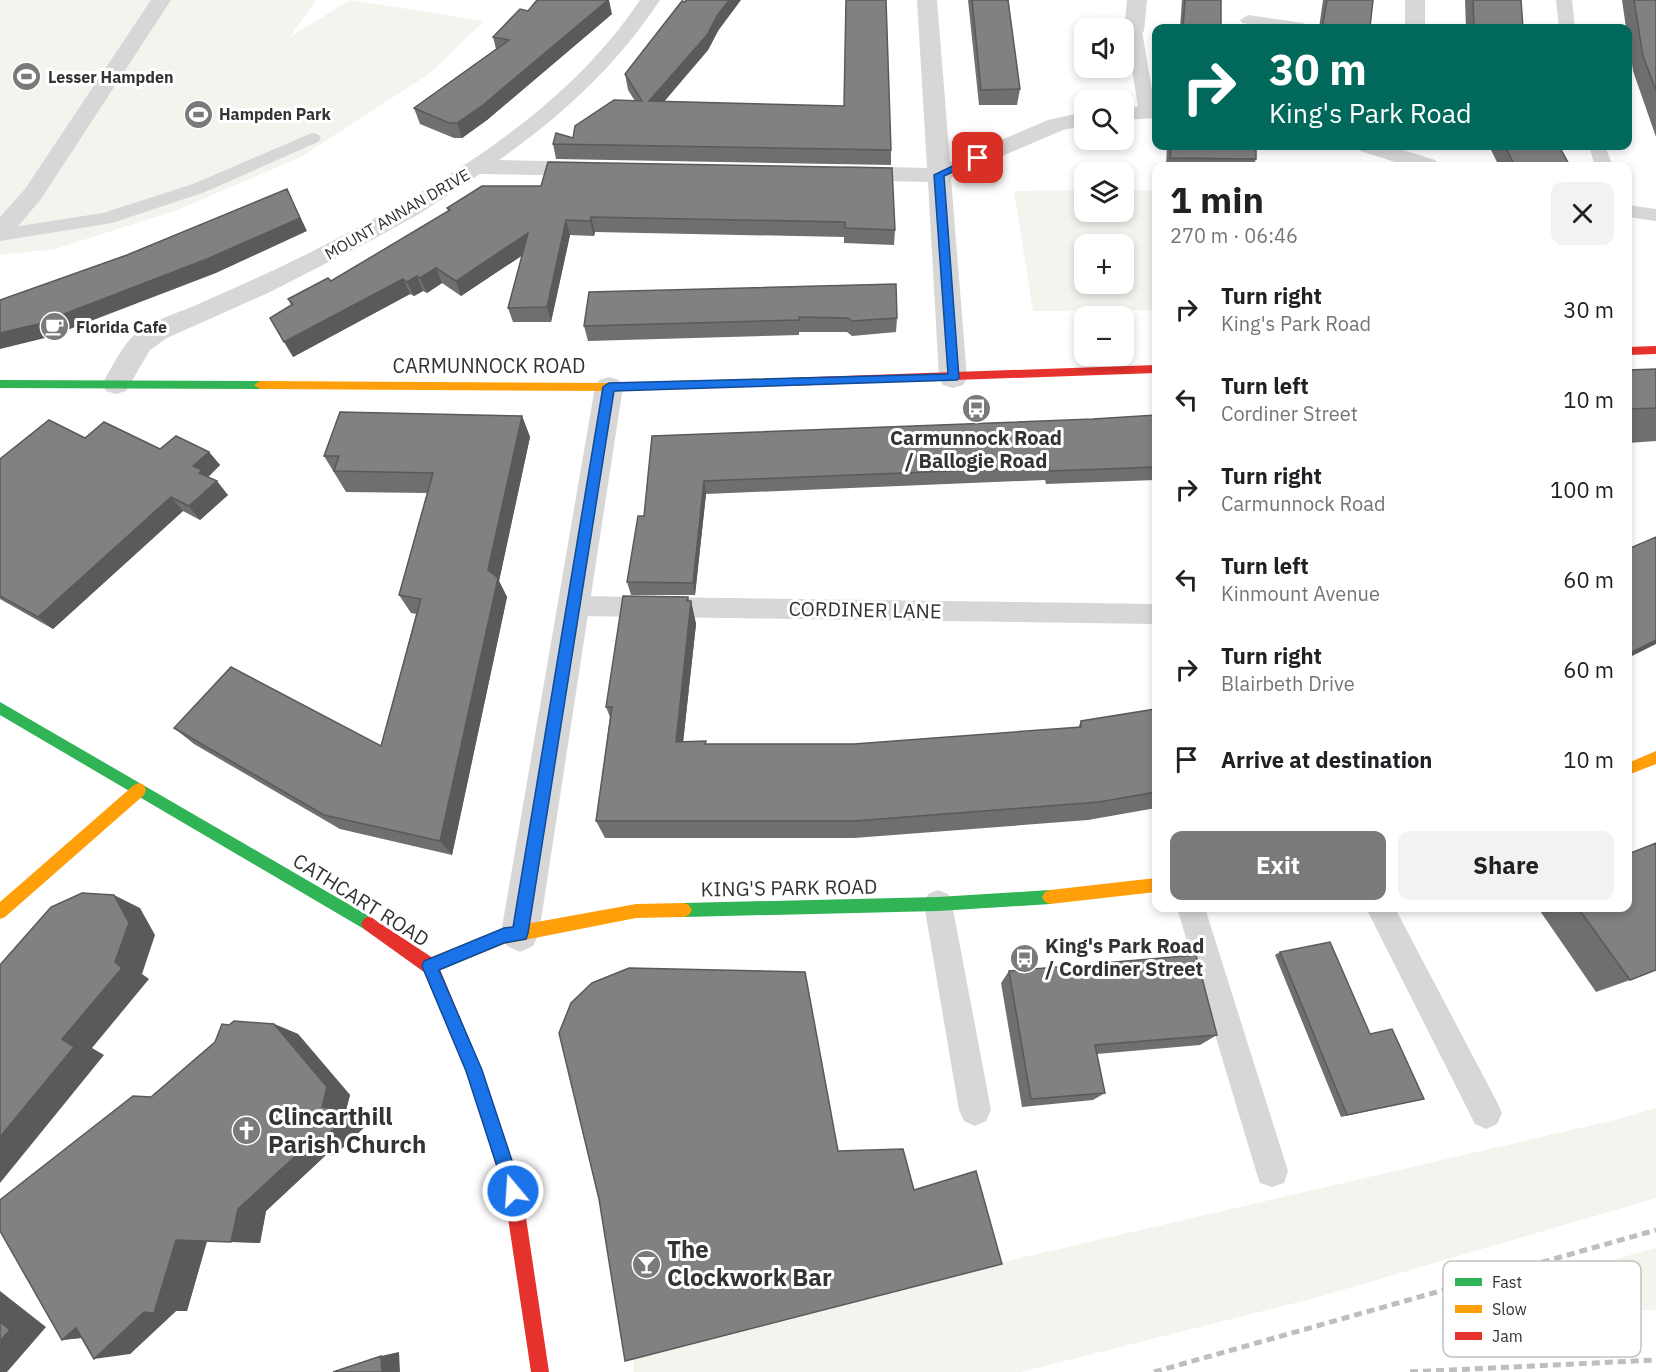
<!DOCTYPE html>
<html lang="en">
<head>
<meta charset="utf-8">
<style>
  :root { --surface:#fff; --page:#f2f2f2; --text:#202124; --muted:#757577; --accent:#7a7a7a }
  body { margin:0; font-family:"IBM Plex Sans",sans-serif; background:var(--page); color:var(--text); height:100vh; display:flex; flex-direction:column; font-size:22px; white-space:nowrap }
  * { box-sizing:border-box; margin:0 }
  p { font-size:20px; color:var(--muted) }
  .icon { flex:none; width:33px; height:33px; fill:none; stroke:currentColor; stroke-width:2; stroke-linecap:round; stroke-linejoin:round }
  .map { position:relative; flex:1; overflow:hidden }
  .side { position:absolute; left:1152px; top:162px; width:480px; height:750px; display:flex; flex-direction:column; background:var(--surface); border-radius:12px; box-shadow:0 3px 9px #0003 }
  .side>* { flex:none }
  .hud { position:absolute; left:1152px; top:24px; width:480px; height:126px; border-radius:12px; box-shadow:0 3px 9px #0003; background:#00695c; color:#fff; overflow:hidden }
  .tools { position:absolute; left:1074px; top:18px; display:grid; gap:12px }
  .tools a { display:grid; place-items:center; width:60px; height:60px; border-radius:12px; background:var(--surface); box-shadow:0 3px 9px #0003; font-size:30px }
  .pin { position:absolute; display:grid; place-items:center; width:51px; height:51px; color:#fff; margin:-26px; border-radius:12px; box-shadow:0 3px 9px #0006 }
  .me { position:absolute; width:66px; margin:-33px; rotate:342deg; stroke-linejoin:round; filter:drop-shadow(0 0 4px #0008) }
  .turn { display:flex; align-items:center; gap:21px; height:126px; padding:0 18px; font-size:27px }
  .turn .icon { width:78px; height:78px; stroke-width:2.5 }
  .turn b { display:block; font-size:42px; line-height:51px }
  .round { display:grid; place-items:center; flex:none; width:63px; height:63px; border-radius:12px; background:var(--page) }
  .overview { display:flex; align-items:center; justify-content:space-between; height:102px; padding:0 18px }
  h1 { font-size:36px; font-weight:800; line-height:45px }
  .primary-button { display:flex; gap:12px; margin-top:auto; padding:12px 18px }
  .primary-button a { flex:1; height:69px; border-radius:12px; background:var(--accent); color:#fff; font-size:24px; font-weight:800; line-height:69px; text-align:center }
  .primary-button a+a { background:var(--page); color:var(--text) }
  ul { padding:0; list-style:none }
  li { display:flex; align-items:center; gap:18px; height:90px; padding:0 18px }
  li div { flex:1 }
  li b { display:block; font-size:22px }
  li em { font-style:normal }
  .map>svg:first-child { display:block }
  .green { fill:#f1f5ed; fill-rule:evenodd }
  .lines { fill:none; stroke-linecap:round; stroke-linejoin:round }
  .lane { fill:#d7d7d7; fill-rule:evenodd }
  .street { fill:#d7d7d7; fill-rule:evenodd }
  .fast { fill:#30b455; fill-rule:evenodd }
  .slow { fill:#ff9f0a; fill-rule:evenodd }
  .jam { fill:#e5322d; fill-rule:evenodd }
  .rail { stroke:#bebebe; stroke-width:5; stroke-dasharray:8 5; stroke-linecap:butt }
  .wall { fill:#6f6f6f }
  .shaded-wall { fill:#5a5a5a }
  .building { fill:#818181; stroke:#5a5a5a; stroke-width:1.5 }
  .route { fill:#1a73e8; stroke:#114b97; stroke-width:1.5 }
  .labels { text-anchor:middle; stroke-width:6; stroke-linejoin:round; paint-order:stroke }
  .far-poi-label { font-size:16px; font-weight:bold; fill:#333; stroke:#fff; text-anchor:start }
  .far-street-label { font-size:16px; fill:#333; stroke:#fff }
  .street-label { font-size:20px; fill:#333; stroke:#fff }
  .poi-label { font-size:20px; font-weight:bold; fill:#333; stroke:#fff }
  .near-poi-label { font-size:24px; font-weight:bold; fill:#333; stroke:#fff; text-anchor:start }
  .key { fill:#fff; stroke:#c2c2c2; stroke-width:1.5 }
  .key-label { font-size:16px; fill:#333 }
</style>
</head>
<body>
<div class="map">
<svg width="1656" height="1372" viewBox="0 0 1656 1372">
  <rect width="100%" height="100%" fill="#fff"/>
  <path class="green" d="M0,0H316L290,37L350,0L484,21L429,74L299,158L177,210L55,249L0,255Z
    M1084,190V212H1124V190H1156V310L1033,311L1014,191ZM1084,244H1124V284H1084Z
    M1656,1108V1198L1315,1298L1021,1372H634L633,1357L995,1264L1623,1118Z
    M1656,1248V1310L1520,1309L1513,1287Z"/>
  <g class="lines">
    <path class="lane" d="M1556,0H1572L1575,28H1559Z
      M1248,15L1303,23L1311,28H1274L1242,23L1240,20Z
      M1134,26L1142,31L1156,113L1154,117H1142L1139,113L1126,31Z
      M312,133L318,134L321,138L318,142L205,192L112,223L0,241V229L103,213L193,184Z
      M1589,146H1605L1613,166H1595Z
      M1628,205L1656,209V221L1628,217Z
      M573,596L1156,604V624L573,616L564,613L561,606L564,599Z
      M938,890L948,894L952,904L991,1110L986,1121L975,1126L964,1121L959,1110L924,904L928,894Z
      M1177,908H1205L1288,1171L1284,1183L1272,1187L1260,1183L1256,1171Z
      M1366,908H1395L1497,1102L1502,1113L1497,1124L1486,1129L1475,1124Z"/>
    <path class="street" d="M151,0H171L41,199L9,237L0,240V217L25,189Z
      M640,0H660C618,64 562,116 499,160L590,162L598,164L602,169L598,174L590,176L480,174L419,214L370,241L270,292L167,338L150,350L126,391L116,394L106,391L102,384C111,369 120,350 131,338C147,321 176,314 196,305C233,289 271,272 307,254C430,191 562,117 640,0Z
      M917,0H937L950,162L1048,120L1084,112V126L1063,130L951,178L967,378L963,385L953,388L943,385L939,378L928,182L848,180L840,178L836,173L840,168L848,166L927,168Z
      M1127,0H1147L1144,31L1141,35H1127L1124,31Z
      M1405,0H1425V28H1405Z
      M1156,105V118L1124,120V108Z
      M1357,146H1390L1435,160L1439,165L1408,166L1360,151Z
      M609,377L619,380L623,387L539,933L533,946L520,952L507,946L501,933L595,387L599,380Z"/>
    <path class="fast" d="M0,380L260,381L266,385L260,389L0,388Z
      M0,702L374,919L377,924L374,929L369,932L364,929L0,715Z
      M1050,890L1055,892L1058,897L1055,902L1050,904L938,911L684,917L679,915L676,910L679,905L684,903L938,897Z"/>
    <path class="slow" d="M785,378L791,382L785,386L609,391L260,389L254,385L260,381L609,383Z
      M1656,751V764L1628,775V763Z
      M139,783L144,785L146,790L144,795L5,917L0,919V902L134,785Z
      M1156,878V892L1050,904L1045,902L1042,897L1045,892L1050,890Z
      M684,903L689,905L692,910L689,915L684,917L636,918L504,944L430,974L424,972L422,966L424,960L504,928L636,904Z"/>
    <path class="jam" d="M1656,346V354L1628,355V347Z
      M1156,365V373L785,386L779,382L785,378Z
      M369,916L436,960L482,1070L522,1191L549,1372H531L504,1191L466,1070L424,972L364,929L361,924L364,919Z"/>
    <path class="rail" d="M1154,1372L1656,1230
      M1410,1372L1656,1360"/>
  </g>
  <path class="wall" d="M968,0H1008L1020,89L1017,105H979Z
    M1182,0H1221V28H1180Z
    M1323,0H1373L1370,27L1374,28H1319Z
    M1465,0H1521L1523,28H1466Z
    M1622,0H1656V137L1633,71L1628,35V28H1626Z
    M528,11L612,14L487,120L462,138H454L420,124L414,108L496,49L493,37Z
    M718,31L708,50L664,101L891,150V165L556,159L553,144L573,138L635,101L628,90L625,74Z
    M1167,146H1256V159L1253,166H1166Z
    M1489,146H1559L1570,166H1499Z
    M548,162L895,230L894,245L844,243V237L595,232L594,236L570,235L551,322H513L508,308L523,255L461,296L442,283L427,293L423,291L414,296L410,294L293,357L291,305L288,299L331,281L448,211L447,208L541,186Z
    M589,292L897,318L896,332L852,336L847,332H799V335L588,341L584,326Z
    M1656,369V441L1628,443V370Z
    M1156,415V480L1046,484L1045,480L706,494L695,595H631L627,582L644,516L652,436L1093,419Z
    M522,416L530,437L499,581L507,597L452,855L340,829L194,744L174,728L381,746L416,614L411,613L399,595L427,493L346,492L324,456Z
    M85,438L160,449L209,452L220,465L208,477L228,495L200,520L183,511L53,629L0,599V459Z
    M688,597L689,601H691L696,624L683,742L706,744H854L1078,728L1081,721L1156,709V808L1088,820L854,838H605L596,821L610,717L606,707Z
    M1538,908H1628L1630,980L1596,992Z
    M1280,952L1370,1034L1424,1099L1341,1117L1275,955Z
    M1009,971L1217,1035L1200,1045L1097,1054L1105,1093L1093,1100L1022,1107L1001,983Z
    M274,1024L298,1034L350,1095L346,1110L353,1111L374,1118L334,1156L326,1155L266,1211L260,1243L207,1241L187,1311H176L130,1354L81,1338L62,1340L151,1097L215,1042L229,1025Z"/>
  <path class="shaded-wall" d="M603,0H609L612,14L487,120L462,138L457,123Z
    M729,0H741L718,31L708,50L652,116L649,101Z
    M287,189L307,231L216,273L49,337L0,349V333Z
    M591,217L595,232L594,236L590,221Z
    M566,220L570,235L551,322L547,307Z
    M528,233L533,248L461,296L456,281Z
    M436,268L442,283L427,293L420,278Z
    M417,276L423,291L414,296L407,282Z
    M403,279L410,294L293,357L284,342Z
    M522,416L530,437L499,581L507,597L452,855L440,841L488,570Z
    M209,452L220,465L208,477L210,486L193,466Z
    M217,481L228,495L200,520L189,506Z
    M704,481L706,494L695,595L693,583Z
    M171,497L183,511L53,629L38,617Z
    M688,597L690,608L691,601L696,624L681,761L676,742Z
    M1656,640V644L1628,658V654Z
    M114,895L140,908L155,935L142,974L149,979L92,1048L104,1055L0,1183V1137L62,1039L115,962Z
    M274,1024L298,1034L350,1095L345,1114L322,1107Z
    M353,1111L374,1118L334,1156L310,1151Z
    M302,1150L326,1155L266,1211L260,1243L231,1242L238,1209Z
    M176,1240L207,1241L187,1311H176L130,1354L94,1359Z
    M0,1291L46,1327L7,1372H0Z
    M76,1328L100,1336L62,1340Z
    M399,1352L400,1372H382L381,1356Z"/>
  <path class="building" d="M537,0H608L483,105L457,123H449L414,108L509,40L493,37L520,9L528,11Z
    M686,0H729L717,16L707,35L649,101L844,106L846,0H886L891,150L553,144L556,133L573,138L575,126L614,100L642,101L625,74L682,1L685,2Z
    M972,0H1008L1020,89L981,90Z
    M1185,0H1221V28H1183Z
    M1327,0H1373L1370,27L1374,28H1322Z
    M1473,0H1521L1523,28H1474Z
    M1634,0H1656V91L1643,56Z
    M1171,146H1256V159L1170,158Z
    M1505,146H1559L1570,166H1515Z
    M548,162L892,168L895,230L845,228V222L591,217L590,221L566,220L547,307L508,308L528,233L456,281L436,268L420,278L417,276L407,282L403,279L284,342L270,318L293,304L288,299L328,278L331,281L450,210L447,208L482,186H541Z
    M287,189L300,218L207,259L38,324L0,333V300L127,255Z
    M896,284L897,318L852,321L848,318L799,317V320L584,326L589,292Z
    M1656,369V408L1628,409V370Z
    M340,412L522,416L488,570L498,578L440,841L324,815L174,728L231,667L381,746L421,599L399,595L433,473L334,471L339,456H324Z
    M1156,415V467L1050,471L1049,467L704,481L693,583L627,582L638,516H644L652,436L1093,419Z
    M49,420L85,438L104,422L160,449L176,436L209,452L193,466L202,470L199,473L217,481L189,506L171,497L38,617L0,596V459Z
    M1656,537V640L1628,654V549Z
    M623,596L688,597L687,601H691L676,742L706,741L705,744H854L1081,727V721L1156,709V792L1099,802L855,821H596L612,707H606Z
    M1656,843V970L1630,980L1578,908H1628V854Z
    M82,893L114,895L129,923L115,962L122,968L62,1039L74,1047L0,1137V965L51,907Z
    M1330,942L1370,1034L1392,1029L1424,1099L1347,1115L1280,952Z
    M1196,955L1217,1035L1095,1045L1105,1093L1031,1099L1009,971Z
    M629,968L805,972L838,1151L903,1149L914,1190L976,1171L1002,1264L625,1361L599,1199L559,1033L571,1003L592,983Z
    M234,1021L274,1024L327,1087L322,1107L353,1111L310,1151L302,1150L238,1209L231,1242L176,1240L154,1313L144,1312L94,1359L76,1328L62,1340L0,1231V1200L133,1096L151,1097L215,1042L222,1024L229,1025Z
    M0,1322L10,1330L0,1341Z
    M381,1356L382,1372H333Z"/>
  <path class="route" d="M975,155L983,158L944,176L959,378L957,380L614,391L528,933L526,939L504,943L439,970L482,1070L522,1191L519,1197L513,1200L507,1197L466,1071L422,966L424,961L504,928L513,927L603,387L609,383L948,374L934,175Z"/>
  <defs>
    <symbol id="stadium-disc" viewBox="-11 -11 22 22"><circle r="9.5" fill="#7a7a7a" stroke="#fff"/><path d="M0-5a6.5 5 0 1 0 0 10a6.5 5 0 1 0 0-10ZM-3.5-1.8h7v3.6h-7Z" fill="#fff"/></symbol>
    <symbol id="cafe-disc" viewBox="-11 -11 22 22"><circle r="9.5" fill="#7a7a7a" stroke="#fff"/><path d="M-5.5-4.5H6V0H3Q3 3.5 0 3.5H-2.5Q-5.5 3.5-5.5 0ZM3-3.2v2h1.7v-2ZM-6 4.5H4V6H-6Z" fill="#fff"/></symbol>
    <symbol id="bus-disc" viewBox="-11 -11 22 22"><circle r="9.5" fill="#7a7a7a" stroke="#fff"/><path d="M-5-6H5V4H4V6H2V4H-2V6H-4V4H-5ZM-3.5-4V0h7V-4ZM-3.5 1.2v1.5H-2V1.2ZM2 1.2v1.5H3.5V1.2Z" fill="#fff"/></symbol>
    <symbol id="church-disc" viewBox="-11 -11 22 22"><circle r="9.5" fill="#7a7a7a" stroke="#fff"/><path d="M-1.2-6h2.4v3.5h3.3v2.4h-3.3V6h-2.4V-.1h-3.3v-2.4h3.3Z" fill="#fff"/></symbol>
    <symbol id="bar-disc" viewBox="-11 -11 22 22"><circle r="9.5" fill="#7a7a7a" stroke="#fff"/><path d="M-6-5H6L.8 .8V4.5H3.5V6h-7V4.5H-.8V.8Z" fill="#fff"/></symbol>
  </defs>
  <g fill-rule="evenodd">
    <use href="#stadium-disc" x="10" y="60" width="33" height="33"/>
    <use href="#stadium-disc" x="182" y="98" width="33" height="33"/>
    <use href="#cafe-disc" x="38" y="310" width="33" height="33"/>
    <use href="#bus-disc" x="960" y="392" width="33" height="33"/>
    <use href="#bus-disc" x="1008" y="942" width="33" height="33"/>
    <use href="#church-disc" x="230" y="1114" width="33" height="33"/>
    <use href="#bar-disc" x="630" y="1248" width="33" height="33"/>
  </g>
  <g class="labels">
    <g class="far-poi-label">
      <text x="48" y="83">Lesser Hampden</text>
      <text x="219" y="120">Hampden Park</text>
      <text x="76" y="333">Florida Cafe</text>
    </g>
    <g class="far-street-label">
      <text transform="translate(397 214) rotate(-30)" y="6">MOUNT ANNAN DRIVE</text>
    </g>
    <g class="street-label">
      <text x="489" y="373">CARMUNNOCK ROAD</text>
      <text transform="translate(865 610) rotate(1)" y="7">CORDINER LANE</text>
      <text transform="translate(789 888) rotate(-1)" y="7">KING'S PARK ROAD</text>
      <text transform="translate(361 900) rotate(32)" y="7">CATHCART ROAD</text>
    </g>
    <g class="poi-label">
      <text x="976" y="445">Carmunnock Road<tspan x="976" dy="23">/ Ballogie Road</tspan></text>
      <text x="1045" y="953" text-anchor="start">King's Park Road<tspan x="1045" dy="23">/ Cordiner Street</tspan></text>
    </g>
    <g class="near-poi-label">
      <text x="268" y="1125">Clincarthill<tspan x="268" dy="28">Parish Church</tspan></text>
      <text x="667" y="1258">The<tspan x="667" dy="28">Clockwork Bar</tspan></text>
    </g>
  </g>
  <rect x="1443" y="1261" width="198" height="96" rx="9" class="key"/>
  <rect x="1455" y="1278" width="27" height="8" fill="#30b455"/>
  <rect x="1455" y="1305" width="27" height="8" fill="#ff9f0a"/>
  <rect x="1455" y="1332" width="27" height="8" fill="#e5322d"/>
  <g class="key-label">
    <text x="1492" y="1288">Fast</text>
    <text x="1492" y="1315">Slow</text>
    <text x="1492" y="1342">Jam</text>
  </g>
</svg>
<div class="tools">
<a><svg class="icon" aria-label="sound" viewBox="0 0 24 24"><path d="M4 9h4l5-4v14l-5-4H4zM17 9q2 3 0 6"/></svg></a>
<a><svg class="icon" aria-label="search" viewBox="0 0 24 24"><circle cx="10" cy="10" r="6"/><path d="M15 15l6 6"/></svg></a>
<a><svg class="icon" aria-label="layers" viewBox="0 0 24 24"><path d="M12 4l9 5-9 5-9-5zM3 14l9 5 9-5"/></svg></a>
<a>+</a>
<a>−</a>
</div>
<div class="pin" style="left:978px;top:158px;background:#d93025"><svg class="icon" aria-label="arrive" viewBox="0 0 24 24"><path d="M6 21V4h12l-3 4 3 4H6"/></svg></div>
<svg class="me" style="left:513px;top:1191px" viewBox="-20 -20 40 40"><circle r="17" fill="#1a73e8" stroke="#fff" stroke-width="3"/><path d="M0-11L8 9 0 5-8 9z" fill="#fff"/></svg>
<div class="hud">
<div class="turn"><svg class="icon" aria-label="right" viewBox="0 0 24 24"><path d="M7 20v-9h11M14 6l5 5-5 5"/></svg><div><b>30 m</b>King's Park Road</div></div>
</div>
<section class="side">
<div class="overview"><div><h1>1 min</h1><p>270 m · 06:46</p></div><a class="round"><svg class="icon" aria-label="close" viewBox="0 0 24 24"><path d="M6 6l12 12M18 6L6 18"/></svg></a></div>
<ul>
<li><svg class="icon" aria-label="right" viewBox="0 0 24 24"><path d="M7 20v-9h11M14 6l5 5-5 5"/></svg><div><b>Turn right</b><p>King's Park Road</p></div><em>30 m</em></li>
<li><svg class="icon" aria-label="left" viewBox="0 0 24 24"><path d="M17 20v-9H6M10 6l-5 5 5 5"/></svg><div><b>Turn left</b><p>Cordiner Street</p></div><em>10 m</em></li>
<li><svg class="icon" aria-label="right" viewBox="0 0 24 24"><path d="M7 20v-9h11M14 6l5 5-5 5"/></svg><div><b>Turn right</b><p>Carmunnock Road</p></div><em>100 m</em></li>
<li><svg class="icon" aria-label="left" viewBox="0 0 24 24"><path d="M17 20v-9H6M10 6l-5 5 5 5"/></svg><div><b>Turn left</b><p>Kinmount Avenue</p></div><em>60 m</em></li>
<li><svg class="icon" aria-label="right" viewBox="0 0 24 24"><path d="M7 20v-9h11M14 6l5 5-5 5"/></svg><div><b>Turn right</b><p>Blairbeth Drive</p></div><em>60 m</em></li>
<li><svg class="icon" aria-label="arrive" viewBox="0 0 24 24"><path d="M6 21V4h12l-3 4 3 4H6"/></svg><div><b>Arrive at destination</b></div><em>10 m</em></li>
</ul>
<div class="primary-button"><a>Exit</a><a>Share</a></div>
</section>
</div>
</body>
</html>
